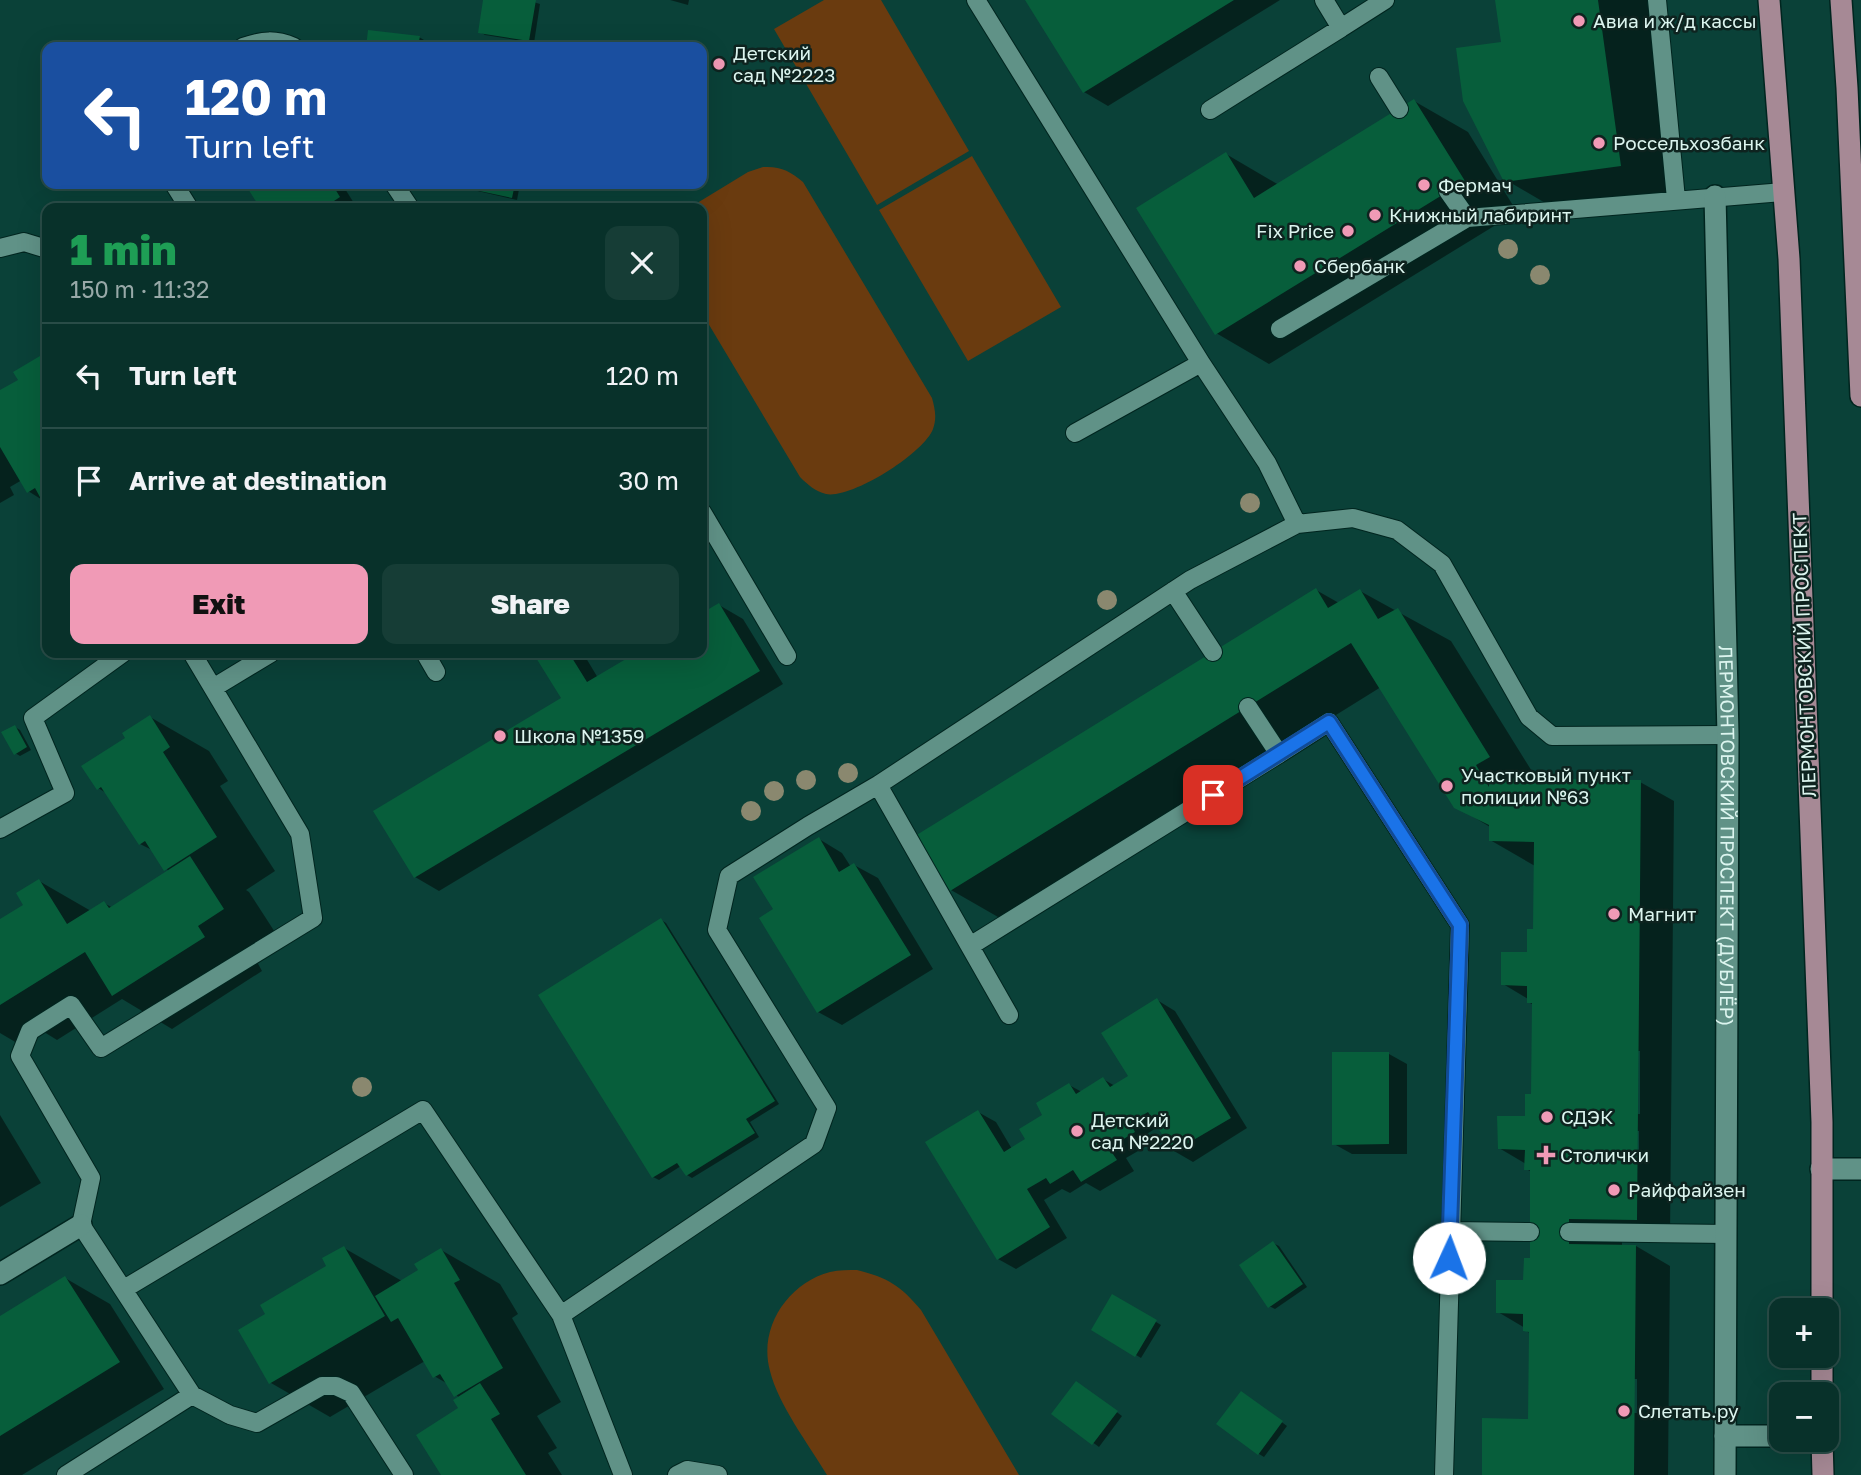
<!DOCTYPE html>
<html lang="en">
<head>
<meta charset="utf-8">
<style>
  :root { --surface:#08312a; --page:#163d36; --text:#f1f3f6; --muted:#98a9a8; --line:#294c47; --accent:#f09ab6 }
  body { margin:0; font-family:"Golos Text",sans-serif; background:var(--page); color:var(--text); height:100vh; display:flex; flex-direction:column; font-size:26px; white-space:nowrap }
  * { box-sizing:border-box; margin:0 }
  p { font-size:23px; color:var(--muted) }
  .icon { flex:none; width:38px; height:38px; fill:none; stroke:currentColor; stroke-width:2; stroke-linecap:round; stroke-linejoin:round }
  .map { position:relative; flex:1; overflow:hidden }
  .panel { position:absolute; left:42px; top:203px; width:665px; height:455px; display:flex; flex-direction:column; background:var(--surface); border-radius:14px; box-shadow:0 7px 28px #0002,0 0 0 2px var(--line) }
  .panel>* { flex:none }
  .hud { position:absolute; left:42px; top:42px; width:665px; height:147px; border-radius:14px; box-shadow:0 7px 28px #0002,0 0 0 2px var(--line); background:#1a4fa0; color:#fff; overflow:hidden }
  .controls { position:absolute; left:1769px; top:1298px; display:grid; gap:14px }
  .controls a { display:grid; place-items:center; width:70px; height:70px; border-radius:14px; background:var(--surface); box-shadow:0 7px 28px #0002,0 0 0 2px var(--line); font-size:35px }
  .pin { position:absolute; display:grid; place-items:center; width:60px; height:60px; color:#fff; margin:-30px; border-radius:14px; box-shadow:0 4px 10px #0006 }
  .me { position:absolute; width:77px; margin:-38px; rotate:2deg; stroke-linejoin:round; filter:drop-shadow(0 0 5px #0008) }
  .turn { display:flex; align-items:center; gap:24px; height:147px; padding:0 28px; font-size:32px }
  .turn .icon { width:91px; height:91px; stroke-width:2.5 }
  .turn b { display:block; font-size:49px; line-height:60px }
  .round { display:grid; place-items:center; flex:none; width:74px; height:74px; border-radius:14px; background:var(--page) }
  .headline { display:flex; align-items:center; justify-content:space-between; height:119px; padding:0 28px }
  h1 { font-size:42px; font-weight:800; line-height:52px; color:#1e9e55 }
  .primary-button { display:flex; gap:14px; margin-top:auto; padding:14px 28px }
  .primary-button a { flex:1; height:80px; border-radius:14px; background:var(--accent); color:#111; font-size:28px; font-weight:800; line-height:80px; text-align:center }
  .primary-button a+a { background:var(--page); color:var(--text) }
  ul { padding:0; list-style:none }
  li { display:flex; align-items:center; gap:21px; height:105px; padding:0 28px; border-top:2px solid var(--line) }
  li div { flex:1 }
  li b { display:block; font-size:26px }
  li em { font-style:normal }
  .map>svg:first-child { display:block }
  .garden { fill:#6a3b0f }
  .shadow { fill:#0007; fill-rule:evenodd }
  .building { fill:#075e3b }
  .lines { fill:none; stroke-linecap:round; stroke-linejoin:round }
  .lane-casing { stroke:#00251f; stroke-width:20 }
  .street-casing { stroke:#00251f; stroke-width:24 }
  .primary-casing { stroke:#00251f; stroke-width:24 }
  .lane { stroke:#609287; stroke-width:18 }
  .street { stroke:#609287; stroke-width:21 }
  .primary { stroke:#a68995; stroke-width:21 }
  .tree { fill:#8a886f }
  .route-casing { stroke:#114b97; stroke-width:18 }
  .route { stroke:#1a73e8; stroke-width:12 }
  .poi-dot { fill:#f09ab6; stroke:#0e231f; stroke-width:2.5 }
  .labels { text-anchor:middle; stroke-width:5; stroke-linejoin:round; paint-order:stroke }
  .poi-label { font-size:19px; fill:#dcf5ef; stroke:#0e231f; text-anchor:start }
  .street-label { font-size:19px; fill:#dcf5ef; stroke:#0e231f }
</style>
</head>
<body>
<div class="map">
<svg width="1861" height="1475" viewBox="0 0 1861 1475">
  <rect width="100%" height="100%" fill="#0a4138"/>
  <path class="garden" d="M824,0H881L969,151L877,205L774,29Z
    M972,156L1061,307L968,361L879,210Z
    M763,167C781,166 790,171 803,182L932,398C935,409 937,418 933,429C924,453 852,499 826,494C815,491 808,485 800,477L702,313V208H689L748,172Z
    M857,1270C888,1278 900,1285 921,1310L1019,1475H827C809,1445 778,1404 770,1371C758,1328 788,1283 830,1272C839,1270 849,1270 857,1270Z"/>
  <path class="shadow" d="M485,0H527L540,4L534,43L485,35L480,32Z
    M670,0H689L688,5Z
    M1027,0H1280L1108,106L1084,92Z
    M1497,0H1647L1674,196L1559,211L1506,180L1503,44Z
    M370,32L419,37L424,40V47H368Z
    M128,43L134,47H121Z
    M1414,101L1468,132L1517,212L1269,364L1216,333L1226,154L1279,185Z
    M247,184H342L357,208H252L260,203Z
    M464,184H520L517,200L469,189L463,186Z
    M40,359L47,363V506L44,501L28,491L22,480L10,487L14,495L0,503V392L21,380Z
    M1316,590L1339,603L1360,591L1451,641L1538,781L1640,782L1674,801L1670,1239L1622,1238V1246H1636L1670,1266L1668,1475H1483L1530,1421L1531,1334L1525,1330V1328L1498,1312L1523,1282L1531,1260L1532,1172L1526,1169V1164L1499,1148L1527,1118L1533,1096L1534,1005L1528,1002V999L1503,984L1529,953L1535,931V866L1490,840V827L1457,807L1381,687L1005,921L951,890ZM1637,1051H1640V1114H1636ZM1636,1131H1639V1150H1636ZM1633,1379H1637V1413H1633Z
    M719,605L743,619L783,684L439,891L415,877L563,699L536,653H583L598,678L640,653H702V616Z
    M510,653H526L518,657Z
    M150,717L209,751L228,781L220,786L275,871L246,890L249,892L282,943L256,960L262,971L172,1029L122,999L57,1040L44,1032L22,1046L0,1033V921L25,905L39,881L91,911L104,903L113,908L169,872L154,851L140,844L108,794L98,788L128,738Z
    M15,727L20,730L31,750L20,756L15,753Z
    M819,839L842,853L851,867L854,865L878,878L933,969L842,1025L818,1012L775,910Z
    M661,920L666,923L779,1104L750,1122L759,1137L692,1178L687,1175L681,1166L659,1180L653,1177Z
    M1157,1000L1175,1011L1247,1128L1193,1162L1174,1151L1159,1126L1147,1134L1152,1143L1126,1158L1134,1171L1100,1191L1086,1183L1070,1193L1062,1189L1044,1200L1067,1238L1016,1269L998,1259L978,1112L996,1122L1012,1149L1027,1139L1069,1085L1082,1092L1103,1079L1115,1086L1130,1077Z
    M1389,1054L1407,1064V1154H1352L1334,1144Z
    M0,1115L41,1183L0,1207Z
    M1273,1243L1279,1246L1307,1287L1275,1309L1269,1306Z
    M344,1248L402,1281L421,1271L441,1250L500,1284L518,1314L512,1318L561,1402L537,1416L557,1448L548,1453L562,1475H443L460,1409L459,1398L448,1384L434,1376L425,1361L330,1417L271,1383L268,1315L328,1267Z
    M65,1278L110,1304L164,1389L22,1475H0V1318Z
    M1113,1296L1161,1325L1141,1358L1093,1329Z
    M1082,1386L1122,1416L1099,1447L1054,1414Z
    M1247,1396L1287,1426L1264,1457L1259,1454Z"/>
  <path class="building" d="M483,0H536L529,41L478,33Z
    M1025,0H1234L1083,93Z
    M1495,0H1598L1621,166L1504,182L1463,101L1456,48L1501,42Z
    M368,30L420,36L418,47H366Z
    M1414,99L1465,181L1215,335L1136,208L1226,152L1254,198Z
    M245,184H332L340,197L328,205L330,208H249L257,203Z
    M462,184H515L512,198L461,187Z
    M40,356L47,369V510L35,488L27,493L0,447V390L18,380L13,372Z
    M1316,588L1328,608L1360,589L1378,619L1398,608L1490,757L1476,765L1489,787V778L1641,780L1637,1220L1569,1219V1244L1636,1245L1634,1475H1482V1418L1528,1419L1529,1332L1523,1331V1314L1496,1313V1280H1523L1524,1258H1530V1170H1524L1525,1150L1498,1149L1497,1116H1525V1094H1531L1532,1003H1527V986L1501,985V952H1527V929H1533L1534,842L1489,841V825L1454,808L1351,643L950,891L915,836Z
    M719,603L760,671L414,878L373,811L561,698L533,653H569L587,682L636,653H702V613Z
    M150,715L170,747L163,752L217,837L164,871L145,841L139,845L101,787L97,790L81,766L125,738L122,733Z
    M15,725L27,747L14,755L1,732Z
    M819,837L839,872L854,863L911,955L817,1013L759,918L773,909L753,877Z
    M190,856L224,909L198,926L205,937L112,996L85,952L0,1005V919L23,905L16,893L39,879L67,924L104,901L109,908Z
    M661,918L775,1101L746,1119L755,1133L686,1176L677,1163L652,1178L538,995Z
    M1157,998L1231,1118L1173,1152L1148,1112L1130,1123L1135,1132L1109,1148L1117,1160L1081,1182L1073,1170L1050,1184L1046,1178L1027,1189L1050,1227L997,1260L925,1142L978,1110L1004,1152L1025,1139L1019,1129L1042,1115L1036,1103L1069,1083L1076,1094L1103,1077L1110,1087L1128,1076L1101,1033Z
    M1332,1052H1389V1144L1332,1145Z
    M1273,1241L1303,1284L1268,1308L1239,1265Z
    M344,1246L385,1316L269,1384L238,1330L265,1314L260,1305L326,1266L322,1258Z
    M441,1248L460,1280L454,1283L503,1368L454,1397L440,1374L433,1378L398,1318L391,1322L375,1296L418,1270L414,1264Z
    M65,1276L120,1362L0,1436V1316Z
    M1112,1294L1157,1320L1135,1357L1091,1330Z
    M1076,1381L1118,1411L1092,1445L1051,1414Z
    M480,1383L500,1414L491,1419L526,1475H441L416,1435L458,1408L453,1400Z
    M1241,1391L1283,1421L1258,1455L1216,1424Z"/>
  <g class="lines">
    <defs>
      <path id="lane" d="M976,0L1201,363
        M1324,0L1341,28L1385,0
        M1657,0L1676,199
        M243,47C263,40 275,39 294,47
        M1379,77L1399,109
        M1210,110L1341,28
        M174,184L189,208
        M394,184L410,208
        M1448,191L1467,218
        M0,248L24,242L47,249
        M1280,329L1467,218L1784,192
        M1075,433L1201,363L1267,463L1297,524L1353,518L1397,530L1442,564L1529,717L1552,736L1728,735
        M702,512L787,656
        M1173,591L1213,652
        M192,653L300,834L313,918L101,1048L71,1005L30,1031L20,1056L91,1178L81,1225L192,1395L230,1415L257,1423L322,1386H336L351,1393L404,1475
        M425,653L436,672
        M213,688L271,653
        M1279,754L1329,722L1460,925L1444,1475
        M0,829L65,793L33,718L123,653
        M970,946L1279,754L1248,707
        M1009,1015L878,785L1190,580L1297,524
        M1450,1231L1530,1232
        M1569,1232L1727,1234
        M124,1289L423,1110L561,1315L623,1475
        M561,1315L814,1144L827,1108L717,930L729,876L808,826L878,785
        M66,1475L192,1395
        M677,1475L687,1470L718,1475"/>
      <g id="street">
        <path id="s1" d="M1715,196L1728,735L1725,1475"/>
        <path d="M1821,1169H1861"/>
        <path d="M0,1274L81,1225"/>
        <path d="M1725,1436H1782"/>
      </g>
      <path id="primary" d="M1769,0L1789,259L1822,1122V1311
        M1841,0L1847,88L1861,396
        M1822,1356V1395
        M1822,1440L1823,1475"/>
    </defs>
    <use href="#lane" class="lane-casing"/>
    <use href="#street" class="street-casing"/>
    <use href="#primary" class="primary-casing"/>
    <use href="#lane" class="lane"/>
    <use href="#street" class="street"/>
    <use href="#primary" class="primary"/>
  </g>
  <g class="tree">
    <circle cx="1508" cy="249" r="10"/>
    <circle cx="1540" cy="275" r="10"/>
    <circle cx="1250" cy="503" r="10"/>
    <circle cx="1107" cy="600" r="10"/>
    <circle cx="848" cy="773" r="10"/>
    <circle cx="806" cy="780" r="10"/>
    <circle cx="774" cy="791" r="10"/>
    <circle cx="751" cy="811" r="10"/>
    <circle cx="362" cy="1087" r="10"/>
  </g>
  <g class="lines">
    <defs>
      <path id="route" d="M1213,795L1329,722L1460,925L1449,1258"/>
    </defs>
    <use href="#route" class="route-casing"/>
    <use href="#route" class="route"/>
  </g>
  <g class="poi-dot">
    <circle cx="1579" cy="21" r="7"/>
    <circle cx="719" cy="64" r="7"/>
    <circle cx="1599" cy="143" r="7"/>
    <circle cx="1424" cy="185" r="7"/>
    <circle cx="1375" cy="215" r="7"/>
    <circle cx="1348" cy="231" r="7"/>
    <circle cx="1300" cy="266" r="7"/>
    <circle cx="500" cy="736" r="7"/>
    <circle cx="1447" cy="786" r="7"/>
    <circle cx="1614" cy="914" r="7"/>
    <circle cx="1547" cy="1117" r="7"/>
    <circle cx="1077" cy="1131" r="7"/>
    <path d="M1542.5 1144.5h7v7h7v7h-7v7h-7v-7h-7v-7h7z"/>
    <circle cx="1614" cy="1190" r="7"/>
    <circle cx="1624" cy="1411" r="7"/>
  </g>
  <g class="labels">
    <g class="poi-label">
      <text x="1593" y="28">Авиа и ж/д кассы</text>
      <text x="733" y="60">Детский<tspan x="733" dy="22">сад №2223</tspan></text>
      <text x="1613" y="150">Россельхозбанк</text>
      <text x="1438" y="192">Фермач</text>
      <text x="1389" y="222">Книжный лабиринт</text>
      <text x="1334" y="238" text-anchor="end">Fix Price</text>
      <text x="1314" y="273">Сбербанк</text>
      <text x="514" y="743">Школа №1359</text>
      <text x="1461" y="782">Участковый пункт<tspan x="1461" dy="22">полиции №63</tspan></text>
      <text x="1628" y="921">Магнит</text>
      <text x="1561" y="1124">СДЭК</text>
      <text x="1091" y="1127">Детский<tspan x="1091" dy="22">сад №2220</tspan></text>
      <text x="1560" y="1162">Столички</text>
      <text x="1628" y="1197">Райффайзен</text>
      <text x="1638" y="1418">Слетать.ру</text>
    </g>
    <g class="street-label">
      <text transform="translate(1804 655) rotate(-92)" y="7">ЛЕРМОНТОВСКИЙ ПРОСПЕКТ</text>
      <text dy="7" stroke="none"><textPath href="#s1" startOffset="640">ЛЕРМОНТОВСКИЙ ПРОСПЕКТ (ДУБЛЁР)</textPath></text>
    </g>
  </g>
</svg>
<div class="controls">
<a>+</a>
<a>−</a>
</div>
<div class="pin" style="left:1213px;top:795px;background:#d93025"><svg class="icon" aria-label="arrive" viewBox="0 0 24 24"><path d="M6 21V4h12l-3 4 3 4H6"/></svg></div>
<svg class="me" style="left:1449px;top:1258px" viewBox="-20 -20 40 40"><circle r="19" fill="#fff"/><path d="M0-13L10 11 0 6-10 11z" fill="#1a73e8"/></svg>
<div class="hud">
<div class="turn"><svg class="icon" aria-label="left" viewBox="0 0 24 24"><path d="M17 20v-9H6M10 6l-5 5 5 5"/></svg><div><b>120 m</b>Turn left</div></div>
</div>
<section class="panel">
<div class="headline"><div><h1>1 min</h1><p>150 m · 11:32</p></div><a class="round"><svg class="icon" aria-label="close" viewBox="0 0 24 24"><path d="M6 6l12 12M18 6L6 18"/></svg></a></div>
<ul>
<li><svg class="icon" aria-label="left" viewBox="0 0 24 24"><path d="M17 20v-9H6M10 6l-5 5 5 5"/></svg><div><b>Turn left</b></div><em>120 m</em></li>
<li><svg class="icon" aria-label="arrive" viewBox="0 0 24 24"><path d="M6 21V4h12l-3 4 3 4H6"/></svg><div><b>Arrive at destination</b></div><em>30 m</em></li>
</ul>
<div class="primary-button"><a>Exit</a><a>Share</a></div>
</section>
</div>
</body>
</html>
